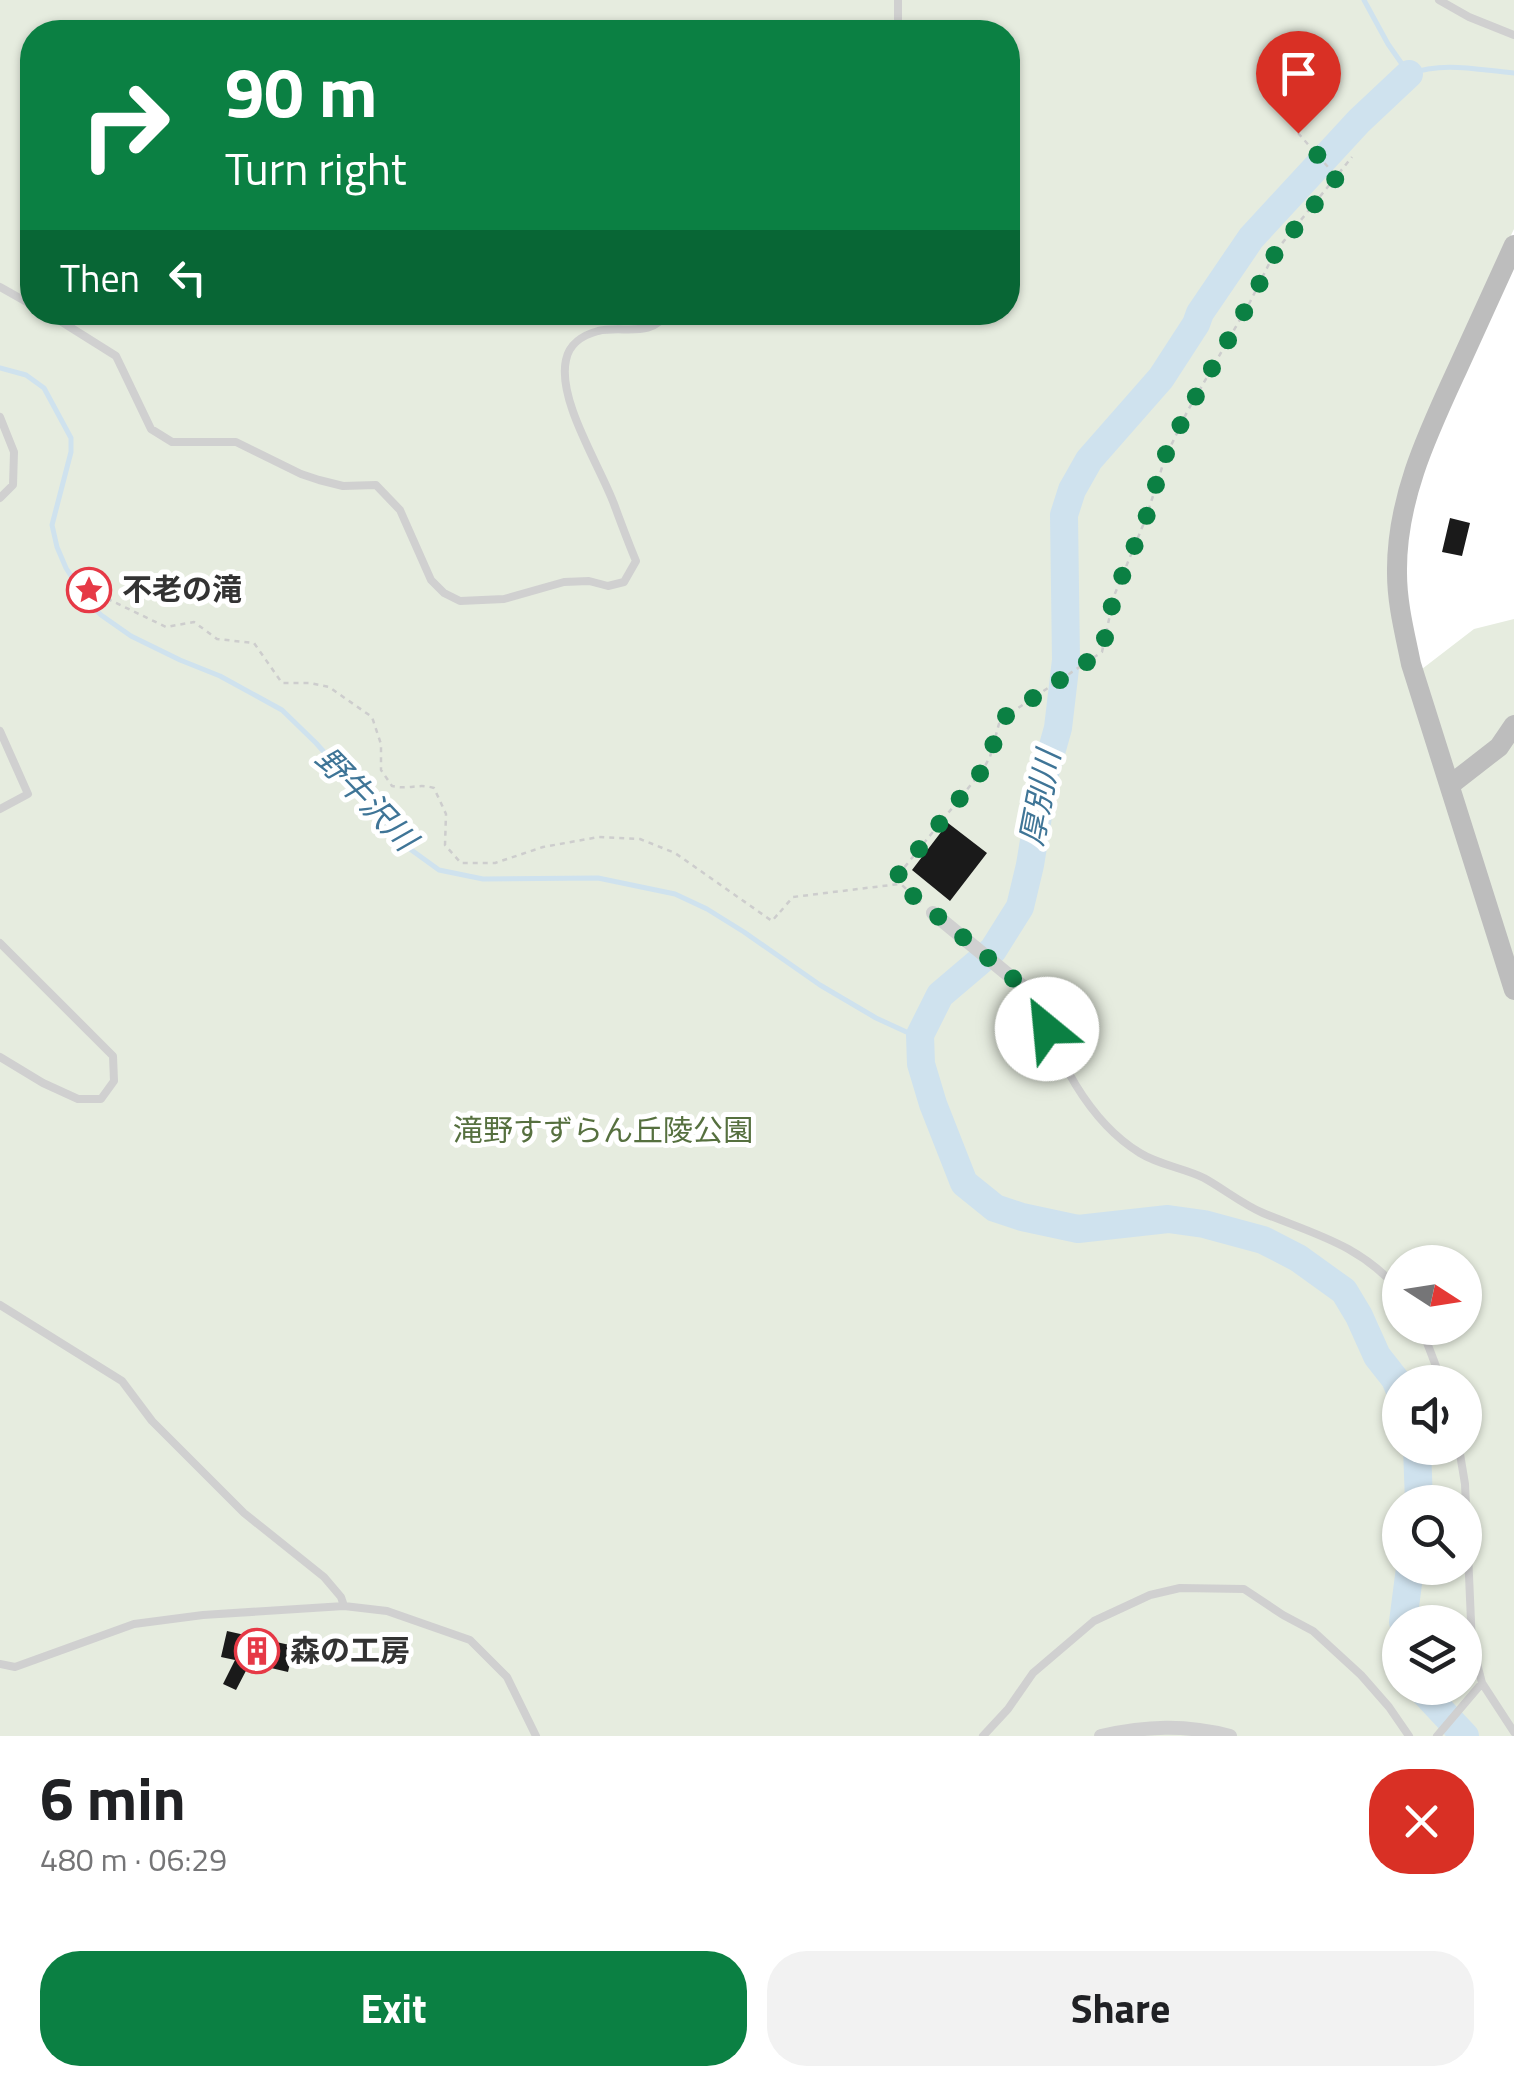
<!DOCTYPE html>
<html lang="en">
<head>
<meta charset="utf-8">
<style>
  :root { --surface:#fff; --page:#f2f2f2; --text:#202124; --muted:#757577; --accent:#0b8043 }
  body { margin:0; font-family:"Titillium Web","Noto Sans JP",sans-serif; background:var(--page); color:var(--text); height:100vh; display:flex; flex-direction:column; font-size:38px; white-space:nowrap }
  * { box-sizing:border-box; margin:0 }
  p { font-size:32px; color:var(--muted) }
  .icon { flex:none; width:55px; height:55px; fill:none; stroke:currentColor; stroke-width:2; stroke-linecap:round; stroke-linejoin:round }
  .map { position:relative; height:1736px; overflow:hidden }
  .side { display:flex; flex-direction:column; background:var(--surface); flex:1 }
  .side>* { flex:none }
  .banner { position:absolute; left:20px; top:20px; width:1000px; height:305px; border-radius:40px; box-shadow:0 2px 8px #0004; background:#0b8043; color:#fff; overflow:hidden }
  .needle { width:65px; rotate:102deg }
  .tools { position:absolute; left:1382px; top:1245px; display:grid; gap:20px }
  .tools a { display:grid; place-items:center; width:100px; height:100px; border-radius:50%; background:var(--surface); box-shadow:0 2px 8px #0004; font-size:50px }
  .pin { position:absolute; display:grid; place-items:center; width:85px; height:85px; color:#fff; margin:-102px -42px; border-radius:50% 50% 50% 0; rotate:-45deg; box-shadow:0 0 10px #0007 }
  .pin .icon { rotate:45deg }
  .me { position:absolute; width:110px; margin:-55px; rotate:332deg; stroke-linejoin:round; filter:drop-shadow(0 0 8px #0008) }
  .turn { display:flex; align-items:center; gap:35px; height:210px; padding:0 40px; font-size:45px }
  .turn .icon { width:130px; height:130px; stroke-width:2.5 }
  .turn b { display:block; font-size:70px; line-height:85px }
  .then { display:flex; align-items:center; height:95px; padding:0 40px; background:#0003; gap:20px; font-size:38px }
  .round { display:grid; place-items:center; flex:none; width:105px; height:105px; border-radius:40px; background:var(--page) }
  .summary { display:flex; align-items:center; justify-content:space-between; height:170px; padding:0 40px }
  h1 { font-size:60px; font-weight:700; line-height:75px }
  .button { display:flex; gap:20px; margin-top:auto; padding:20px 40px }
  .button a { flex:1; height:115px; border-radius:40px; background:var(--accent); color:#fff; font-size:40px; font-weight:700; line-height:115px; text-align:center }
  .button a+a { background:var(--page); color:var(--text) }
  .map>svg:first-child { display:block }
  .green { fill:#e6ecdf; fill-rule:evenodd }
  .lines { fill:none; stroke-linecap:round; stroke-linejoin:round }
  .stream { stroke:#cfe2ee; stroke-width:5 }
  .river { stroke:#cfe2ee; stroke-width:28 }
  .building { fill:#1a1a1a }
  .path { stroke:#cdcdcd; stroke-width:2.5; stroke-dasharray:5 5; stroke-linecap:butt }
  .lane { stroke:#d0d0d0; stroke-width:8 }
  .street { stroke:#d0d0d0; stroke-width:14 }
  .secondary { stroke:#bdbdbd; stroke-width:20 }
  .route { stroke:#0b8043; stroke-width:18; stroke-dasharray:0 32.4 }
  .labels { text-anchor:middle; stroke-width:10; stroke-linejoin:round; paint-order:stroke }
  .poi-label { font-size:30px; font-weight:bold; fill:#333; stroke:#fff; text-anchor:start }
  .park-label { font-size:30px; fill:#56703f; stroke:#fff }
  .water-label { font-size:32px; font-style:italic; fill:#3f7597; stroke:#fff }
</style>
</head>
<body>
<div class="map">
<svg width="1514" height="1736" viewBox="0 0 1514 1736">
  <rect width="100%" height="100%" fill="#fff"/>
  <path class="green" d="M0,0H1514V229L1467,326L1401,515L1391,611L1422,669L1474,629L1514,619V1736H0ZM32,32H1008V312H32ZM1400,1262H1465V1328H1400ZM1400,1382H1465V1448H1400ZM1400,1502H1465V1568H1400ZM1400,1622H1465V1688H1400Z"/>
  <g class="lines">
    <path class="stream" d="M1364,0L1388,44L1409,74C1443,61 1479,70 1514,73
      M0,368L26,375L44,388L71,438V452L52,525L57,547L66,568L87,601L101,615L131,636L180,660L220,676L282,710L316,743L410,849L439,870L483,879L598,878L675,894L707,909L744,932L820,985L876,1018L913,1035H920"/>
    <path class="river" d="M1400,1391L1395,1379L1377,1356L1359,1316L1344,1291L1298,1258L1263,1240L1204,1224L1168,1219L1078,1229L1022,1217L995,1208L964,1183L933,1104L921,1064L920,1035L940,995L993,950L1020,907L1030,865L1045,774L1058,728L1066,660L1064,515L1072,490L1089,460L1161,378L1196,324L1200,313L1251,238L1359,121L1409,74
      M1417,1448L1419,1502
      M1403,1622L1410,1568
      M1420,1688L1465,1736"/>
  </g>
  <path class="building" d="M1450,518L1470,523L1462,556L1442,552Z
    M948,823L987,853L950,901L912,870Z
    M227,1631L294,1646L288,1672L250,1663L236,1690L223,1684L235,1660L221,1657Z"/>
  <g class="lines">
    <path class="path" d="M1298,133L1336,176
      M89,590L166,627L194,622L217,639L254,643L282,683H310L329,687L372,717L381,744V770L392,786C410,790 418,783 434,788L446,814L445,845L461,863H495L543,847L599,837L640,839L675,853L772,921L778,914
      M921,902L895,879L982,771L990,757L1000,720L1102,652L1114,596L1146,518L1165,458L1187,412L1250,302L1275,252L1352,157
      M780,912L793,897L899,884"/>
    <path class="lane" d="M898,0V32
      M1439,0L1469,17L1514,35
      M0,287L32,305
      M46,312L116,356L151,429L172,442H236L301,474L319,480L343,486L376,485L400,510L431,580L444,593L460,601L504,599L564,582L589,581L608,586L624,582L636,561C628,542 621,523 614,504C600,466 557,400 566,360C569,344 583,335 598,331C623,325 652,339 667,312
      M0,417L14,452L13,485L0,498
      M0,731L28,794L0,809
      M0,943L113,1056L114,1081L101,1099H78L43,1083L0,1057
      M1039,997C1053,1054 1089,1122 1140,1153C1159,1165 1184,1168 1204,1178C1224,1189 1242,1204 1263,1213C1317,1235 1360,1245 1400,1291
      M0,1305L122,1381L152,1421L244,1513L324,1577L341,1597L344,1606
      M1419,1328L1426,1340L1442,1382
      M1459,1448L1465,1484L1472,1644L1482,1683L1514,1732
      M0,1664L15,1667L134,1624L203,1615L344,1606L387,1611L470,1640L507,1677L536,1736
      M983,1736L1008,1709L1033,1673L1094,1621L1150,1595L1180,1588L1244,1589L1283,1615L1313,1631L1361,1675L1389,1707L1409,1736
      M1437,1736L1482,1683"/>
    <path class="street" d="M933,913L1022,986L1039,997
      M1101,1736C1146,1726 1185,1724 1230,1736"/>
    <path class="secondary" d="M1514,245C1495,286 1476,328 1457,370C1427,435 1396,500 1397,573C1397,604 1405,634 1411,664L1514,990
      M1450,785L1499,747L1514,725"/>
  </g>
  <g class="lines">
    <path class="route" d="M1047,1029L1039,997L1022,986L894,880L982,771L990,757L1000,720L1102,652L1114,596L1146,518L1164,458L1187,412L1250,302L1276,252L1337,177L1298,133"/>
  </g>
  <defs>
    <symbol id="sight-ring" viewBox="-11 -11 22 22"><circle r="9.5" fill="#fff" stroke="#e63946" stroke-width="1.5"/><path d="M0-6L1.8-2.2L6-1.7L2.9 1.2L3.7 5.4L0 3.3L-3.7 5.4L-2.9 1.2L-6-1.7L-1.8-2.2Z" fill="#e63946"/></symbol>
    <symbol id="building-ring" viewBox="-11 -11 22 22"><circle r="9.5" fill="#fff" stroke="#e63946" stroke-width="1.5"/><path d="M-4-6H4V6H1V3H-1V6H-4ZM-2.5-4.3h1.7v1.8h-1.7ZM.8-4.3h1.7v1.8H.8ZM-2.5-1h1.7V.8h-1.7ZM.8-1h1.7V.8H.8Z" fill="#e63946"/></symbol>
  </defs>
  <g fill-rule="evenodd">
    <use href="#sight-ring" x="64" y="565" width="50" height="50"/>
    <use href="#building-ring" x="232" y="1626" width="50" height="50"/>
  </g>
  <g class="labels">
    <g class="poi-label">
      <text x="122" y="600">不老の滝</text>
      <text x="290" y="1661">森の工房</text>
    </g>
    <g class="park-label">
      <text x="603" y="1141">滝野すずらん丘陵公園</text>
    </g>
    <g class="water-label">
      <text transform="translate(1040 798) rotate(-79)" y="11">厚別川</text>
      <text transform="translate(366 799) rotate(46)" y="11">野牛沢川</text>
    </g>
  </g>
</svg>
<div class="tools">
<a><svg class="needle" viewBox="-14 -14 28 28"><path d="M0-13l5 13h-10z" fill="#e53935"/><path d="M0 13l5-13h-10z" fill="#757577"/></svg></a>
<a><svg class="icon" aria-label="sound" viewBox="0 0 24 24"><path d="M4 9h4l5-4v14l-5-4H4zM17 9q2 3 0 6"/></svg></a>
<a><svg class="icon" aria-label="search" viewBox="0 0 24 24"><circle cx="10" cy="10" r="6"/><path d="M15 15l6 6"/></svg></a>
<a><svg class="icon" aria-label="layers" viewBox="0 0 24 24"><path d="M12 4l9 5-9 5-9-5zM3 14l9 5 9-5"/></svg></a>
</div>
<div class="pin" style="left:1298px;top:133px;background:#d93025"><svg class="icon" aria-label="arrive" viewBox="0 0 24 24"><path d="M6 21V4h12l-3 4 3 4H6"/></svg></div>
<svg class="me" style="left:1047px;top:1029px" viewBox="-20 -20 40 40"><circle r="19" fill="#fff"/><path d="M0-13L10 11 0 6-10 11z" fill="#0b8043"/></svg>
<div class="banner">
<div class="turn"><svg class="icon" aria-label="right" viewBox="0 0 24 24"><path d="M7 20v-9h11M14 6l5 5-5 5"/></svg><div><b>90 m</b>Turn right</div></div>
<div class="then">Then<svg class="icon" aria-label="left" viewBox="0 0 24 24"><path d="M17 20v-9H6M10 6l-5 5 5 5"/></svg></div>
</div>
</div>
<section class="side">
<div class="summary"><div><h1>6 min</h1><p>480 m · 06:29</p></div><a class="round" style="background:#d93025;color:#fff"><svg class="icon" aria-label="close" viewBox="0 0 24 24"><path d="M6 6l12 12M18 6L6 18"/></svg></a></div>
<div class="button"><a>Exit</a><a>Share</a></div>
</section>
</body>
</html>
